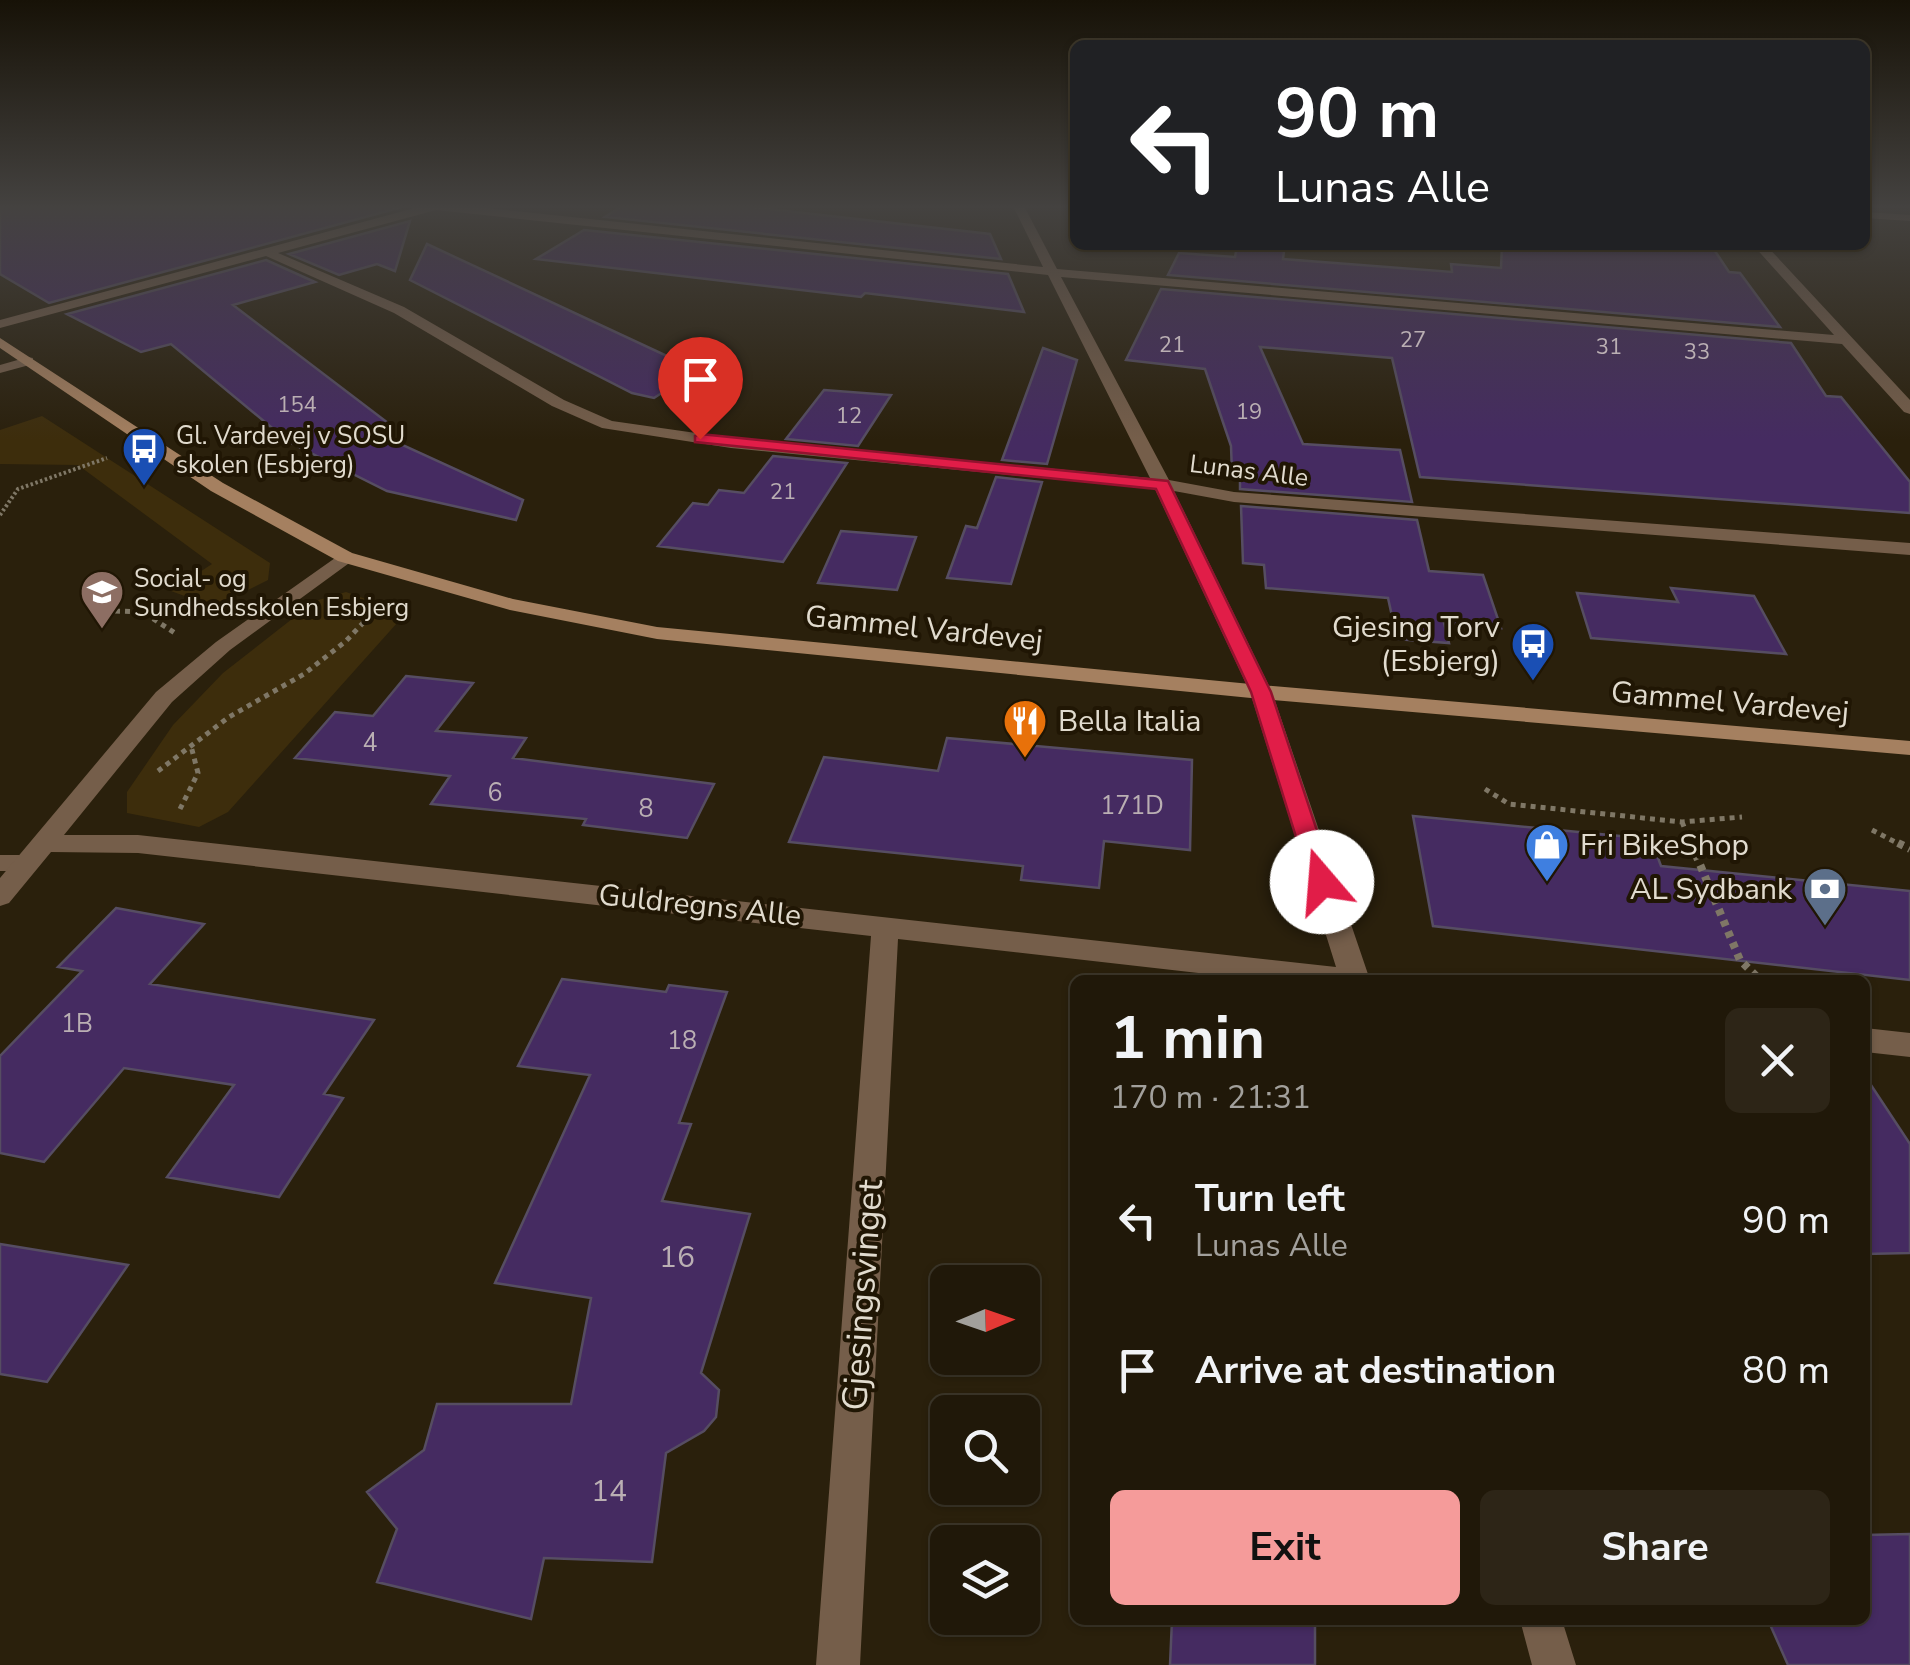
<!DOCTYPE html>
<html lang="en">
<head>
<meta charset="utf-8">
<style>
  :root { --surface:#201809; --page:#2d2517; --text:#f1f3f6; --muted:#a2a09c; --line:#3d372a; --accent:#f59b9a }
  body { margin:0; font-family:"Nunito Sans",sans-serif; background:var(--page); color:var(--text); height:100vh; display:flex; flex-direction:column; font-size:38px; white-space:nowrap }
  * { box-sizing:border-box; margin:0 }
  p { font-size:32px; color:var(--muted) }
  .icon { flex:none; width:55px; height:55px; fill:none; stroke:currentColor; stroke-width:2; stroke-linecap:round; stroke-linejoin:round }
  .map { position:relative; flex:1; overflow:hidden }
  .details { position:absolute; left:1070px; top:975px; width:800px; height:650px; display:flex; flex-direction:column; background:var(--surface); border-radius:15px; box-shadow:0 2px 8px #0004,0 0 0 2px var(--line) }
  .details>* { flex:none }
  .guide { position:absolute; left:1070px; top:40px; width:800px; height:210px; border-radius:15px; box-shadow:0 2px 8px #0004,0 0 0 2px var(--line); background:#202124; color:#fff; overflow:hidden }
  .needle { width:65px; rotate:88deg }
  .tools { position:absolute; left:930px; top:1265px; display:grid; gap:20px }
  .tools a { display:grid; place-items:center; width:110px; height:110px; border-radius:15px; background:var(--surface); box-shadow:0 2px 8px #0004,0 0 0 2px var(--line); font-size:50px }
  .pin { position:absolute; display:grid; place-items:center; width:85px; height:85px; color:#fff; margin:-102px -42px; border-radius:50% 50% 50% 0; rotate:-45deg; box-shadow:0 0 10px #0007 }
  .pin .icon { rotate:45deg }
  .me { position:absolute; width:110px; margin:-55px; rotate:342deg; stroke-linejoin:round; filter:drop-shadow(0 0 8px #0008) }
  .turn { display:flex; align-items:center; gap:35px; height:210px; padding:0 40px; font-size:45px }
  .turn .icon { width:130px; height:130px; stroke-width:2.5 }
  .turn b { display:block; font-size:70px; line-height:85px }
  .round { display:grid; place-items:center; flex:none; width:105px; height:105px; border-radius:15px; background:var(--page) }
  .summary { display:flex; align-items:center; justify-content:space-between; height:170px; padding:0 40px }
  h1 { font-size:60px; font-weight:700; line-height:75px }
  .action { display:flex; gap:20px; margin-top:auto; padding:20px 40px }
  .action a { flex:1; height:115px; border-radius:15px; background:var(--accent); color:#111; font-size:40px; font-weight:700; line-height:115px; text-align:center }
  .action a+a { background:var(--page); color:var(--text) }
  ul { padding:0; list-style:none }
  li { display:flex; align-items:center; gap:30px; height:150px; padding:0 40px }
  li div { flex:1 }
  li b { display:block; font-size:38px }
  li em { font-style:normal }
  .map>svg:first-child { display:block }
  .green { fill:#3d2d0c }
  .building { fill:#452b61; stroke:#564d62; stroke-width:2.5 }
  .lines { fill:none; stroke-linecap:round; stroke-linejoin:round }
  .path-far2 { stroke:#7f7766; stroke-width:4; stroke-dasharray:2.5 2.5; stroke-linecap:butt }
  .path-far1 { stroke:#7f7766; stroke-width:5; stroke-dasharray:5 5; stroke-linecap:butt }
  .path { stroke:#7f7766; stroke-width:8; stroke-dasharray:6 6; stroke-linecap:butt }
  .lane { fill:#755e4a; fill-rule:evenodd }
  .street { fill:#755e4a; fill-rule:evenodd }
  .secondary { fill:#a58060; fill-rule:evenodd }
  .route { fill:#e11d48; stroke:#92132f; stroke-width:2.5 }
  .labels { text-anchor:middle; stroke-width:8; stroke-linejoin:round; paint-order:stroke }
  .far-number-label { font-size:22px; fill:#baafb3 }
  .far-poi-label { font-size:25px; fill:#e1dbce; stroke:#201604; text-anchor:start }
  .far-street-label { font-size:25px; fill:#e1dbce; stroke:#201604 }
  .number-label { font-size:25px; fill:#baafb3 }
  .poi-label { font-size:30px; fill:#e1dbce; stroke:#201604; text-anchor:end }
  .street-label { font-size:30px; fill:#e1dbce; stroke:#201604 }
  .near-number-label { font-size:30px; fill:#baafb3 }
  .near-street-label { font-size:35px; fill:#e1dbce; stroke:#201604 }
</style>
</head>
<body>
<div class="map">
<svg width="1910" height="1665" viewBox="0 0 1910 1665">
  <rect width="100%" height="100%" fill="#2a200c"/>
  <path class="green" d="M42,416L270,563L268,580L197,616L188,611L198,601L171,591L212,564L78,465L0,464V430Z
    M346,592L406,613L228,812L199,827L127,813V792L173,725L223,673L315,601Z"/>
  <path class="building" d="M0,206H406L49,303L0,274Z
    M622,206H743L990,234L1001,259L605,217Z
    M410,221L395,271L377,264L339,275L289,254Z
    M584,230L1008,274L1024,312L865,293L861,297L536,259Z
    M427,244L697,370L654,398L632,393L410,280Z
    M1502,245H1711L1729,272L1740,273L1780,327L1168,275L1179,253L1235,257L1237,247L1284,251L1283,259L1452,272L1451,264L1501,268Z
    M266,260L315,282L233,305L392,426L374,432L523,500L516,520L387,491L289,442L171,344L141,352L67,314Z
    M1161,289L1791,343L1826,396L1841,397L1910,482V513L1420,477L1392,358L1260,347L1303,444L1400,450L1412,502L1240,489V474L1232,473L1231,446L1205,369L1126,360Z
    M1043,348L1077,360L1047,464L1002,460Z
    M824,390L891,395L858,446L786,439Z
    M773,456L847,463L783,562L658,546L693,503L708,505L719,490L744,493Z
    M996,477L1042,482L1011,584L947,578L966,526L977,528Z
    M1241,506L1417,520L1429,571L1483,575L1501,628L1444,623L1449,643L1397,639L1388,598L1266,588L1264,565L1243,563Z
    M841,531L916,537L897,590L818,583Z
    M1671,588L1754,596L1786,654L1591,638L1577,593L1678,602Z
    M406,676L473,683L436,731L526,738L513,758L714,784L687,838L583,825L586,819L431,804L450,776L295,758L335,712L373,716Z
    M947,738L1192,760L1190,850L1104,841L1099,888L1021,880L1023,866L789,842L824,757L938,771Z
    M1413,816L1651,839L1661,866L1910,891V980L1433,926Z
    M116,908L204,924L150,984L374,1020L324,1094L343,1098L279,1197L167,1177L234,1085L124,1068L44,1162L0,1153V1056L82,971L58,967Z
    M562,979L666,992L669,985L727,992L679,1123L691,1124L662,1201L750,1214L701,1373L719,1390L716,1417L704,1431L666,1453L652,1562L544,1558L531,1619L377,1582L397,1529L367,1492L424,1450L437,1404H571L591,1298L495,1283L590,1075L518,1066Z
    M1865,1076L1910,1144V1253L1865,1254Z
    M0,1244L128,1265L47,1382L0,1374Z
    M1910,1534V1665H1788L1768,1620H1865V1535Z
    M1172,1620H1315V1665H1170Z"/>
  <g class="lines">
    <path class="path-far2" d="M0,515L18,489L107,458"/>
    <path class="path-far1" d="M115,611L143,612L178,635
      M158,771L229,717L304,674L346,641L379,606
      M1485,789L1509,804L1682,822L1742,817
      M180,809L198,773L191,746
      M1682,822L1692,846
      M1872,830L1903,846"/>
    <path class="path" d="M1691,843L1740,960L1760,980
      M1898,843L1910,849"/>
    <path class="lane" d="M28,357L33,358V364L0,373V365Z
      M0,855H26L38,863L26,871H0Z"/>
    <path class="street" d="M422,206H468L1043,267L1013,206H1024L1057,269L1834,335L1753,245H1766L1910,400V414L1904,412L1842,344L1061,277L1169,480L1234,492L1910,543V555L1234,502L1174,491L1272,692L1370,980H1260L898,939L860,1665H816L871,936L138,853L51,852L9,903L0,906V878L156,692L216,642L345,551L352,553V561L230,650L172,702L64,835H138L1336,967L1250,692L1155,489L731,448L602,428L552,406L394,313L266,256L0,328V320ZM436,210L1048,275L1150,478L731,438L612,421L564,400L404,307L278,253Z
      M1865,212L1910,215V221L1865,218Z
      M1865,1028L1910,1033V1057L1865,1052Z
      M1520,1620H1562L1576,1665H1532Z"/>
    <path class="secondary" d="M0,338L223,483L352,553L513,599L657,627L1261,685L1910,741V755L1261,699L657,639L510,610L338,561L211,491L0,348Z"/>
  </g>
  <linearGradient id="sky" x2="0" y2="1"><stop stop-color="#171207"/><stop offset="0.47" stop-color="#444240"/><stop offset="1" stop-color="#444240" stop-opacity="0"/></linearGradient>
  <rect width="1910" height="440" fill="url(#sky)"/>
  <path class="route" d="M700,434L1168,481L1271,692L1334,882L1330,888H1313L1310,882L1251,692L1156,489L695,442V436Z"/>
  <defs>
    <symbol id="bus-pin" viewBox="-11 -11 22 30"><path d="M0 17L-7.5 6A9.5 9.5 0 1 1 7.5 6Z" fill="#1a4fb4" stroke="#201604"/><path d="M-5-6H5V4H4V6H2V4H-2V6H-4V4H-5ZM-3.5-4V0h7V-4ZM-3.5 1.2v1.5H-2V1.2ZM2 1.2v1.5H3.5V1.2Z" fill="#fff"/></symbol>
    <symbol id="school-pin" viewBox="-11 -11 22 30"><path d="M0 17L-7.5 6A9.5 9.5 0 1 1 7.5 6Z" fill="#8d6e63" stroke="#201604"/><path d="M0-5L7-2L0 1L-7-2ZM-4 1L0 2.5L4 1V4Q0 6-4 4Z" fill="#fff"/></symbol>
    <symbol id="restaurant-pin" viewBox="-11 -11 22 30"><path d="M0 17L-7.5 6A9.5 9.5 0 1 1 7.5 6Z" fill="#e8710a" stroke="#201604"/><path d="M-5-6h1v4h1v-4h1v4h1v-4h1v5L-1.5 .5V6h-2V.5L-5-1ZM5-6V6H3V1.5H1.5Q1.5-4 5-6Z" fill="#fff"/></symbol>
    <symbol id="shop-pin" viewBox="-11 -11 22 30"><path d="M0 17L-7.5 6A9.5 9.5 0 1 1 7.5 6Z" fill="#3f7fe0" stroke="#201604"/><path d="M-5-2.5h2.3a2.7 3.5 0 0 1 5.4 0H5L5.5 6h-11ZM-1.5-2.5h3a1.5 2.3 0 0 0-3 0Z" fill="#fff"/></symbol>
    <symbol id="bank-pin" viewBox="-11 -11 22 30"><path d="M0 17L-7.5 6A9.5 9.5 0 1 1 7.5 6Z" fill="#5c6f8a" stroke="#201604"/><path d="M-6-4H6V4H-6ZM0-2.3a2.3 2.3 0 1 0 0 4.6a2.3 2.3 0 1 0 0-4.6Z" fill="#fff"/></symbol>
  </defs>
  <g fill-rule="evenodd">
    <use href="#bus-pin" x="119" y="424" width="50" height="68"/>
    <use href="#school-pin" x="77" y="567" width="50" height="68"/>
    <use href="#bus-pin" x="1508" y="619" width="50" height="68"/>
    <use href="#restaurant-pin" x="1000" y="696" width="50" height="68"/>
    <use href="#shop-pin" x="1522" y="820" width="50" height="68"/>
    <use href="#bank-pin" x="1800" y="864" width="50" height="68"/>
  </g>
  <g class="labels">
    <g class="far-number-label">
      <text x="1413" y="347">27</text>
      <text x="1172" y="352">21</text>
      <text x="1609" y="354">31</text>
      <text x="1697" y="359">33</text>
      <text x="297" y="412">154</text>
      <text x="1249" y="419">19</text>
      <text x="849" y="423">12</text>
      <text x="783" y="499">21</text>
    </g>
    <g class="far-poi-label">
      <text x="176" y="444">Gl. Vardevej v SOSU<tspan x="176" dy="29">skolen (Esbjerg)</tspan></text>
      <text x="134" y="587">Social- og<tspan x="134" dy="29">Sundhedsskolen Esbjerg</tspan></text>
    </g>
    <g class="far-street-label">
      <text transform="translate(1249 470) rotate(7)" y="9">Lunas Alle</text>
    </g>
    <g class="number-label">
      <text x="370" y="751">4</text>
      <text x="495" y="801">6</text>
      <text x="1132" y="814">171D</text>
      <text x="646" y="817">8</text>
      <text x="77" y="1032">1B</text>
      <text x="682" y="1049">18</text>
    </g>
    <g class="poi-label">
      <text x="1500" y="637">Gjesing Torv<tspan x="1500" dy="34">(Esbjerg)</tspan></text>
      <text x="1058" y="731" text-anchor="start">Bella Italia</text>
      <text x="1580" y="855" text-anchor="start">Fri BikeShop</text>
      <text x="1792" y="899">AL Sydbank</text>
    </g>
    <g class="street-label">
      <text transform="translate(924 628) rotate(6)" y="10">Gammel Vardevej</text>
      <text transform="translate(1730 702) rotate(5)" y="10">Gammel Vardevej</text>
      <text transform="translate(700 905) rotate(6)" y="10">Guldregns Alle</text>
    </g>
    <g class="near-number-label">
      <text x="677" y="1267">16</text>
      <text x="609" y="1501">14</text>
    </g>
    <g class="near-street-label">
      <text transform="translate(862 1295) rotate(-86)" y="12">Gjesingsvinget</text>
    </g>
  </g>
</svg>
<div class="tools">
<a><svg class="needle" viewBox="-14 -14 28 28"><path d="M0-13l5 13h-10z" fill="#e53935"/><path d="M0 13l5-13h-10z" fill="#a2a09c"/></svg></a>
<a><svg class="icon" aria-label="search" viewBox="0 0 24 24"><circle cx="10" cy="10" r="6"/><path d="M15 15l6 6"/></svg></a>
<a><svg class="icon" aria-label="layers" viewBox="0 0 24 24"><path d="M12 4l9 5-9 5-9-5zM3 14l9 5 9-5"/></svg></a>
</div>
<div class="pin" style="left:700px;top:439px;background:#d93025"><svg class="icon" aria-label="arrive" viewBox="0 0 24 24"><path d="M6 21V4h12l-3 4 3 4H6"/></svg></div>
<svg class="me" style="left:1322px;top:882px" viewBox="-20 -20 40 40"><circle r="19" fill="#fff"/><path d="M0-13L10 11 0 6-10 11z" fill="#e11d48"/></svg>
<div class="guide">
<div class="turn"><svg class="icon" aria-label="left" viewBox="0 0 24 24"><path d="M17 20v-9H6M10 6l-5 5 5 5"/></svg><div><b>90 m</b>Lunas Alle</div></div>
</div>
<section class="details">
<div class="summary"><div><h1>1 min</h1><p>170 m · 21:31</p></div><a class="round"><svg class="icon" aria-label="close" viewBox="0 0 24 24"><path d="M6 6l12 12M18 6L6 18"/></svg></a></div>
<ul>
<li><svg class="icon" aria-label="left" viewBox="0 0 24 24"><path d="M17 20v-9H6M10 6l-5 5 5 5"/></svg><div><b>Turn left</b><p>Lunas Alle</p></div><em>90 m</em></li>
<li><svg class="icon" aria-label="arrive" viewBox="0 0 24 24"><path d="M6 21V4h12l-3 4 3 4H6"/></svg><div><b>Arrive at destination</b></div><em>80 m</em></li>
</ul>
<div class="action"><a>Exit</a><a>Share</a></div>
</section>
</div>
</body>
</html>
